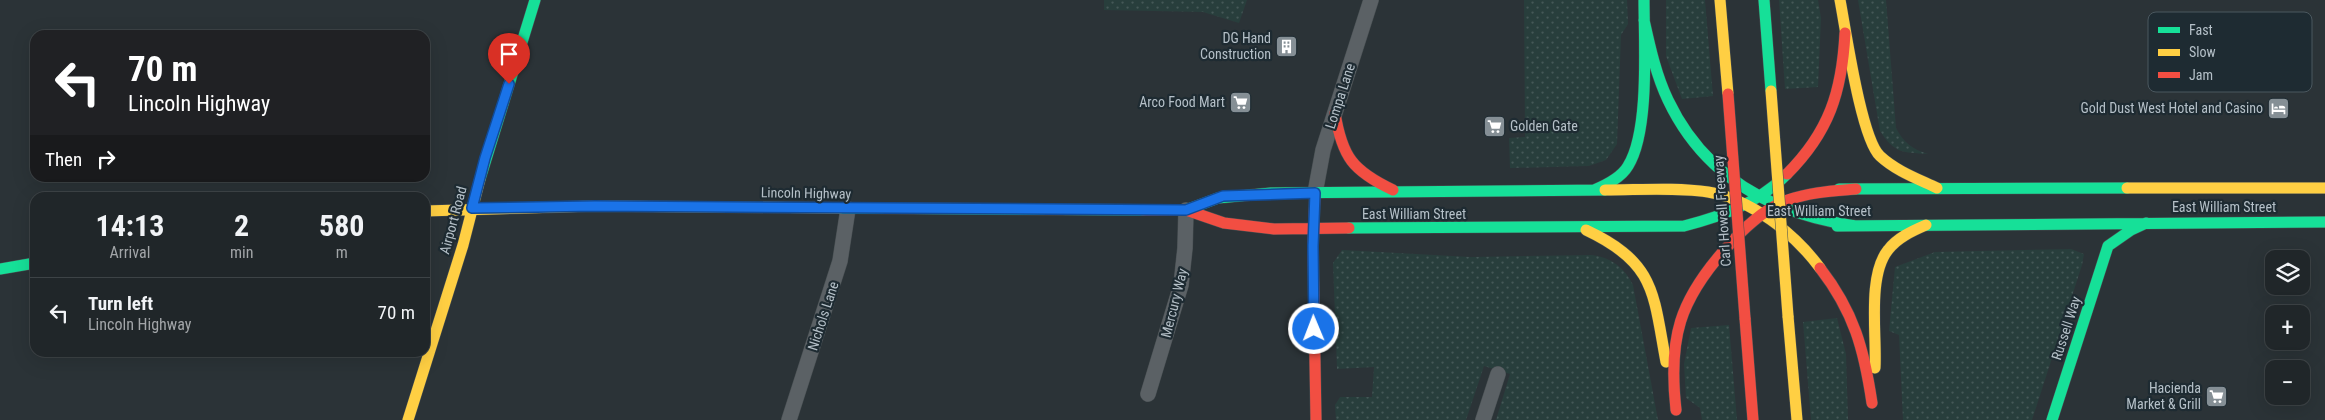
<!DOCTYPE html>
<html lang="en">
<head>
<meta charset="utf-8">
<style>
  :root { --surface:#202629; --page:#2d3235; --text:#f1f3f6; --muted:#a2a5a8; --line:#3d4346 }
  body { margin:0; font-family:"Roboto Condensed",sans-serif; background:var(--page); color:var(--text); height:100vh; display:flex; flex-direction:column; font-size:19px; white-space:nowrap }
  * { box-sizing:border-box; margin:0 }
  p { font-size:16px; color:var(--muted) }
  .icon { flex:none; width:28px; height:28px; fill:none; stroke:currentColor; stroke-width:2; stroke-linecap:round; stroke-linejoin:round }
  .map { position:relative; flex:1; overflow:hidden }
  .sheet { position:absolute; left:30px; top:192px; width:400px; height:165px; display:flex; flex-direction:column; background:var(--surface); border-radius:15px; box-shadow:0 5px 20px #0002,0 0 0 1px var(--line) }
  .sheet>* { flex:none }
  .top-card { position:absolute; left:30px; top:30px; width:400px; height:152px; border-radius:15px; box-shadow:0 5px 20px #0002,0 0 0 1px var(--line); background:#202124; color:#fff; overflow:hidden }
  .buttons { position:absolute; left:2265px; top:250px; display:grid; gap:10px }
  .buttons a { display:grid; place-items:center; width:45px; height:45px; border-radius:10px; background:var(--surface); box-shadow:0 5px 20px #0002,0 0 0 1px var(--line); font-size:25px }
  .pin { position:absolute; display:grid; place-items:center; width:42px; height:42px; color:#fff; margin:-51px -21px; border-radius:50% 50% 50% 0; rotate:-45deg; box-shadow:0 0 5px #0007 }
  .pin .icon { rotate:45deg }
  .me { position:absolute; width:55px; margin:-28px; rotate:359deg; stroke-linejoin:round; filter:drop-shadow(0 0 4px #0008) }
  .turn { display:flex; align-items:center; gap:18px; height:105px; padding:0 15px; font-size:22px }
  .turn .icon { width:65px; height:65px; stroke-width:2.5 }
  .turn b { display:block; font-size:35px; line-height:42px }
  .then { display:flex; align-items:center; height:48px; padding:0 15px; background:#0003; gap:10px; font-size:19px }
  .eta { display:flex; justify-content:space-evenly; align-items:center; height:85px; text-align:center }
  .eta b { font-size:30px; font-weight:700; line-height:35px }
  ul { padding:0; list-style:none }
  li { display:flex; align-items:center; gap:15px; height:70px; padding:0 15px; border-top:1px solid var(--line) }
  li div { flex:1 }
  li b { display:block; font-size:19px }
  li em { font-style:normal }
  .map>svg:first-child { display:block }
  .grass { fill:url(#grass-dots) }
  .lines { fill:none; stroke-linecap:round; stroke-linejoin:round }
  .street-casing { stroke:#484f52; stroke-width:16 }
  .fast-casing { stroke:#484f52; stroke-width:12 }
  .slow-casing { stroke:#484f52; stroke-width:12 }
  .jam-casing { stroke:#484f52; stroke-width:12 }
  .street { stroke:#5b6165; stroke-width:15 }
  .fast { stroke:#16e098; stroke-width:11 }
  .slow { stroke:#ffcf43; stroke-width:11 }
  .jam { stroke:#f24e42; stroke-width:11 }
  .slow-bridge-casing { stroke:#484f53; stroke-width:12; stroke-linecap:butt }
  .jam-bridge-casing { stroke:#484f53; stroke-width:12; stroke-linecap:butt }
  .slow-bridge { stroke:#ffcf43; stroke-width:11 }
  .jam-bridge { stroke:#f24e42; stroke-width:11 }
  .route-casing { stroke:#114b97; stroke-width:12 }
  .route { stroke:#1a73e8; stroke-width:9 }
  .labels { text-anchor:middle; stroke-width:4.5; stroke-linejoin:round; paint-order:stroke }
  .poi-label { font-size:14px; fill:#b5c0c8; stroke:#1e2b32; text-anchor:end }
  .street-label { font-size:14px; fill:#b5c0c8; stroke:#1e2b32 }
  .key { fill:#1e2b32; stroke:#4b585f; stroke-width:1 }
  .key-label { font-size:14px; fill:#b5c0c8 }
</style>
</head>
<body>
<div class="map">
<svg width="2325" height="420" viewBox="0 0 2325 420">
  <defs>
    <pattern id="grass-dots" width="8" height="8" patternUnits="userSpaceOnUse" patternTransform="scale(1.25)"><rect width="8" height="8" fill="#283e3c"/><path d="M2 2h.1M6 6h.1" fill="none" stroke="#455857" stroke-width="1.8" stroke-linecap="round"/></pattern>
  </defs>
  <rect width="100%" height="100%" fill="#2b3337"/>
  <path class="grass" d="M1104,0H1247L1239,23L1203,12L1104,10Z
    M1524,0H1627L1628,24L1621,35L1617,144L1606,160L1589,166L1510,168L1509,138L1525,137Z
    M1666,0H1705L1713,96L1682,99L1666,56Z
    M1779,0H1818L1821,18L1818,87L1785,89Z
    M1858,0H1886L1896,128C1904,143 1912,149 1928,154C1902,152 1895,154 1880,131Z
    M2071,249L2084,254L2082,265L2032,420H1903L1899,335L1889,331L1895,267L1935,252Z
    M1342,250L1471,257L1592,255C1611,257 1625,268 1633,285L1658,420H1496L1510,374L1484,366L1466,420H1336L1335,405L1340,397H1372L1374,367L1337,369L1333,263Z
    M1837,318L1846,354L1848,420H1811L1803,322Z
    M1729,325L1737,420H1702L1700,408L1686,398L1684,364L1691,328Z
    M201,353L167,358L151,353L201,352Z"/>
  <g class="lines">
    <defs>
      <path id="street" d="M1315,193L1323,150L1371,0
        M1148,394L1181,285L1185,248L1186,210
        M789,420L840,261L848,209
        M1483,420L1498,374"/>
      <path id="fast" d="M1764,0L1771,91
        M1644,20C1650,47 1656,75 1668,100C1705,178 1773,214 1855,226
        M480,179L535,0
        M1839,189L2127,188
        M1594,190C1606,185 1621,178 1628,166C1650,131 1644,42 1644,0
        M840,208L1143,210
        M1186,210L1218,198L1271,193L1605,190
        M1837,226L2325,222
        M1349,228L1684,226C1723,216 1758,203 1787,174
        M0,269L35,263
        M2052,420L2108,246L2131,230L2146,223"/>
      <path id="slow" d="M1720,0L1728,94
        M1840,0C1846,31 1861,138 1880,156C1896,171 1918,179 1937,188
        M2127,188H2325
        M1605,190C1639,190 1675,187 1708,192C1751,199 1795,234 1820,268
        M425,211L595,206L840,208
        M1586,230C1656,263 1653,293 1666,362
        M1788,316L1797,420
        M1875,368C1877,336 1867,276 1888,250C1897,238 1912,231 1926,225
        M408,420L463,245L480,179"/>
      <path id="jam" d="M1335,113C1342,157 1353,171 1393,190
        M1787,174C1829,132 1842,92 1845,33
        M1315,193L1313,246L1316,420
        M1143,210H1186L1224,223L1274,229L1349,228
        M1820,268C1854,312 1864,349 1872,403
        M1745,318L1753,420
        M1676,410C1668,338 1679,300 1728,246C1745,227 1764,209 1788,200C1810,192 1833,191 1856,189"/>
    </defs>
    <use href="#street" class="street-casing"/>
    <use href="#fast" class="fast-casing"/>
    <use href="#slow" class="slow-casing"/>
    <use href="#jam" class="jam-casing"/>
    <use href="#street" class="street"/>
    <use href="#fast" class="fast"/>
    <use href="#slow" class="slow"/>
    <use href="#jam" class="jam"/>
    <defs>
      <path id="slow-bridge" d="M1771,91L1788,316"/>
      <path id="jam-bridge" d="M1728,94L1745,318"/>
    </defs>
    <use href="#slow-bridge" class="slow-bridge-casing"/>
    <use href="#jam-bridge" class="jam-bridge-casing"/>
    <use href="#slow-bridge" class="slow-bridge"/>
    <use href="#jam-bridge" class="jam-bridge"/>
  </g>
  <g class="lines">
    <defs>
      <path id="route" d="M509,84L485,158L472,208L595,206L1186,210L1223,196L1315,193L1313,246L1314,329"/>
    </defs>
    <use href="#route" class="route-casing"/>
    <use href="#route" class="route"/>
  </g>
  <defs>
    <symbol id="building-square" viewBox="-11 -11 22 22"><rect x="-9" y="-9" width="18" height="18" rx="4" fill="#858f95" stroke="#1e2b32"/><path d="M-4-6H4V6H1V3H-1V6H-4ZM-2.5-4.3h1.7v1.8h-1.7ZM.8-4.3h1.7v1.8H.8ZM-2.5-1h1.7V.8h-1.7ZM.8-1h1.7V.8H.8Z" fill="#fff"/></symbol>
    <symbol id="supermarket-square" viewBox="-11 -11 22 22"><rect x="-9" y="-9" width="18" height="18" rx="4" fill="#858f95" stroke="#1e2b32"/><path d="M-6-5.5h2.5l.6 2H6L4.5 2H-2.5L-4.4-4H-6ZM-1.5 3.2a1.3 1.3 0 1 0 .1 0ZM3 3.2a1.3 1.3 0 1 0 .1 0Z" fill="#fff"/></symbol>
    <symbol id="hotel-square" viewBox="-11 -11 22 22"><rect x="-9" y="-9" width="18" height="18" rx="4" fill="#858f95" stroke="#1e2b32"/><path d="M-6-4.5h1.5V1H6V5H4.5V3h-9V5H-6ZM-4 0a1.8 1.8 0 1 1 3.6 0ZM.5 0V-2.5h3Q6-2.5 6 0Z" fill="#fff"/></symbol>
  </defs>
  <g fill-rule="evenodd">
    <use href="#building-square" x="1274" y="34" width="25" height="25"/>
    <use href="#supermarket-square" x="1228" y="90" width="25" height="25"/>
    <use href="#hotel-square" x="2266" y="96" width="25" height="25"/>
    <use href="#supermarket-square" x="1482" y="114" width="25" height="25"/>
    <use href="#supermarket-square" x="2204" y="384" width="25" height="25"/>
  </g>
  <g class="labels">
    <g class="poi-label">
      <text x="1271" y="43">DG Hand<tspan x="1271" dy="16">Construction</tspan></text>
      <text x="1225" y="107">Arco Food Mart</text>
      <text x="2263" y="113">Gold Dust West Hotel and Casino</text>
      <text x="1510" y="131" text-anchor="start">Golden Gate</text>
      <text x="2201" y="393">Hacienda<tspan x="2201" dy="16">Market &amp; Grill</tspan></text>
    </g>
    <g class="street-label">
      <text transform="translate(1340 96) rotate(-72)" y="5">Lompa Lane</text>
      <text transform="translate(806 193) rotate(1)" y="5">Lincoln Highway</text>
      <text x="2224" y="212">East William Street</text>
      <text transform="translate(1722 211) rotate(-94)" y="5">Carl Howell Freeway</text>
      <text x="1819" y="216">East William Street</text>
      <text x="1414" y="219">East William Street</text>
      <text transform="translate(453 220) rotate(-75)" y="5">Airport Road</text>
      <text transform="translate(1174 303) rotate(-76)" y="5">Mercury Way</text>
      <text transform="translate(823 316) rotate(-72)" y="5">Nichols Lane</text>
      <text transform="translate(2066 328) rotate(-72)" y="5">Russell Way</text>
    </g>
  </g>
  <rect x="2148" y="12" width="164" height="80" rx="8" class="key"/>
  <rect x="2158" y="27" width="22" height="6" fill="#16e098"/>
  <rect x="2158" y="49" width="22" height="7" fill="#ffcf43"/>
  <rect x="2158" y="72" width="22" height="6" fill="#f24e42"/>
  <g class="key-label">
    <text x="2189" y="35">Fast</text>
    <text x="2189" y="57">Slow</text>
    <text x="2189" y="80">Jam</text>
  </g>
</svg>
<div class="buttons">
<a><svg class="icon" aria-label="layers" viewBox="0 0 24 24"><path d="M12 4l9 5-9 5-9-5zM3 14l9 5 9-5"/></svg></a>
<a>+</a>
<a>−</a>
</div>
<div class="pin" style="left:509px;top:84px;background:#d93025"><svg class="icon" aria-label="arrive" viewBox="0 0 24 24"><path d="M6 21V4h12l-3 4 3 4H6"/></svg></div>
<svg class="me" style="left:1314px;top:329px" viewBox="-20 -20 40 40"><circle r="17" fill="#1a73e8" stroke="#fff" stroke-width="3"/><path d="M0-11L8 9 0 5-8 9z" fill="#fff"/></svg>
<div class="top-card">
<div class="turn"><svg class="icon" aria-label="left" viewBox="0 0 24 24"><path d="M17 20v-9H6M10 6l-5 5 5 5"/></svg><div><b>70 m</b>Lincoln Highway</div></div>
<div class="then">Then<svg class="icon" aria-label="right" viewBox="0 0 24 24"><path d="M7 20v-9h11M14 6l5 5-5 5"/></svg></div>
</div>
<section class="sheet">
<div class="eta">
<div><b>14:13</b><p>Arrival</p></div>
<div><b>2</b><p>min</p></div>
<div><b>580</b><p>m</p></div>
</div>
<ul>
<li><svg class="icon" aria-label="left" viewBox="0 0 24 24"><path d="M17 20v-9H6M10 6l-5 5 5 5"/></svg><div><b>Turn left</b><p>Lincoln Highway</p></div><em>70 m</em></li>
</ul>
</section>
</div>
</body>
</html>
